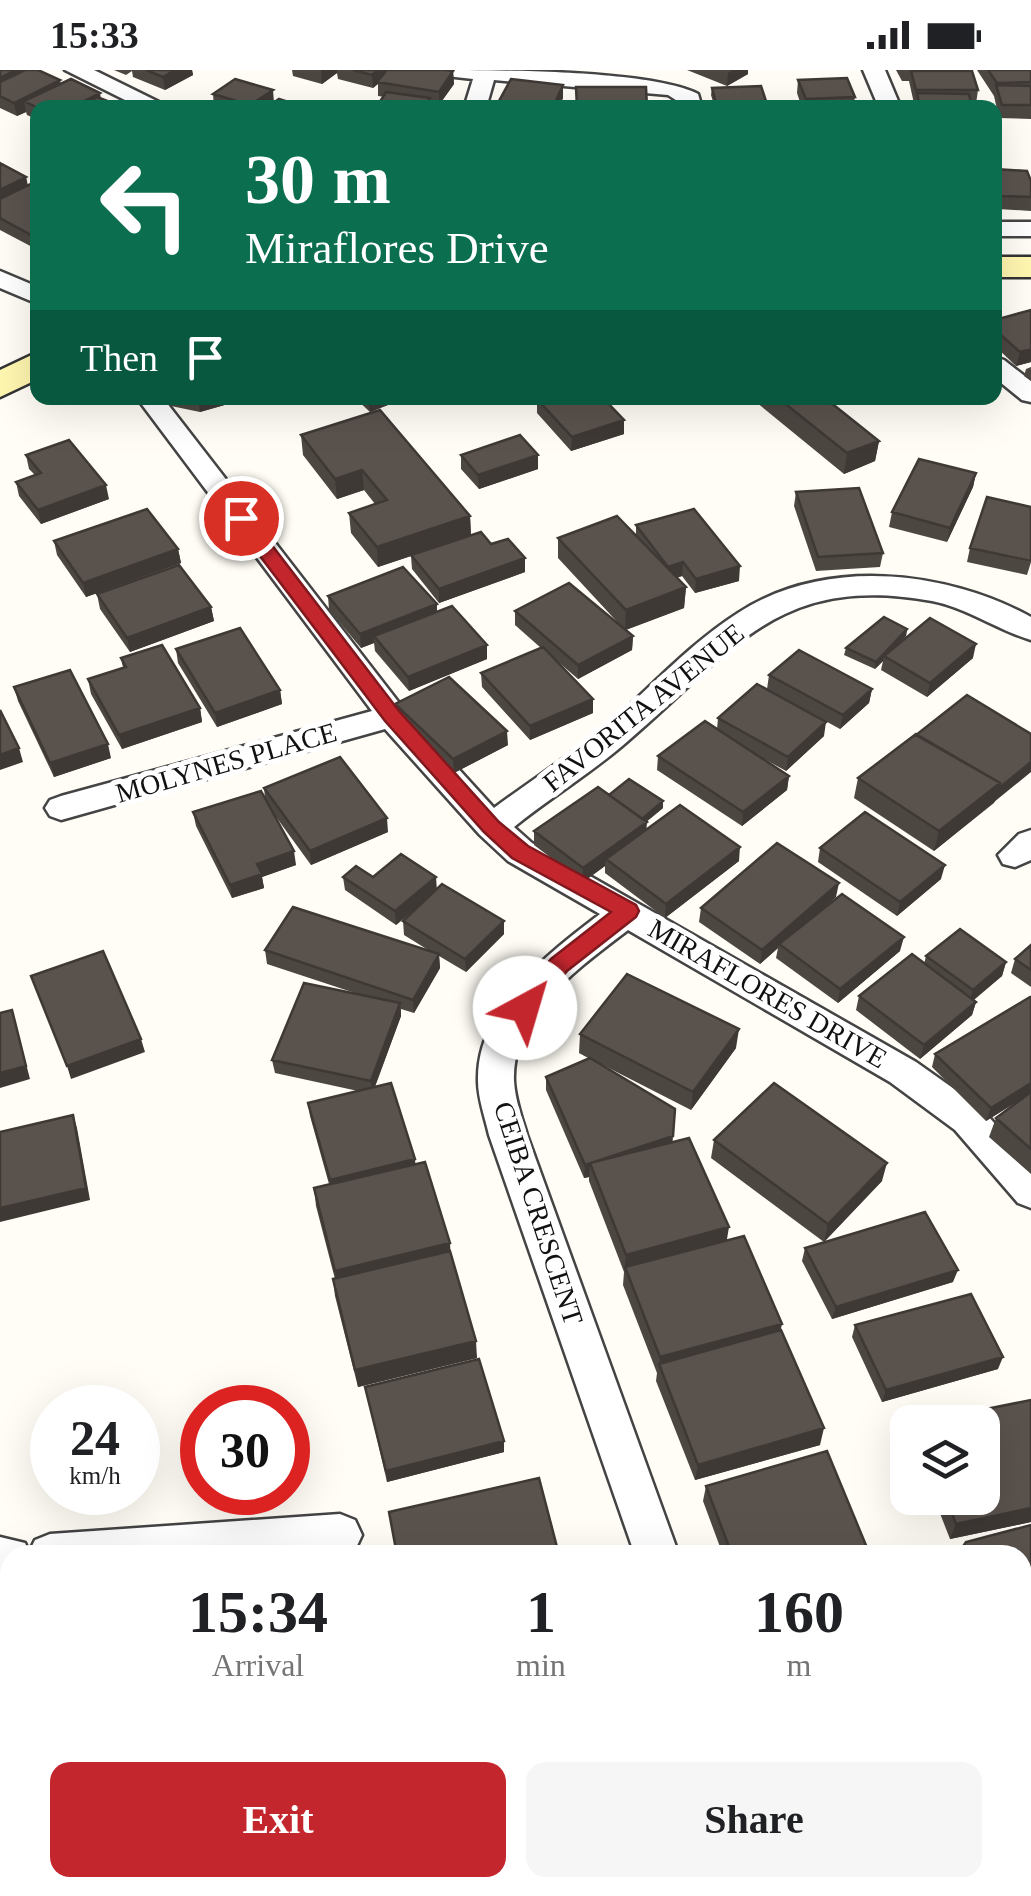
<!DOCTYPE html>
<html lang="en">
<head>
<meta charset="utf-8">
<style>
  :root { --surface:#fff; --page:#f6f6f6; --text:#202124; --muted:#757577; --accent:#c4262e }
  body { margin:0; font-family:"Times New Roman",serif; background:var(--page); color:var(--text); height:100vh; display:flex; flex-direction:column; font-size:38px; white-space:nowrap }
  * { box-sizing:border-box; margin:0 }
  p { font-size:32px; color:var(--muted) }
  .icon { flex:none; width:55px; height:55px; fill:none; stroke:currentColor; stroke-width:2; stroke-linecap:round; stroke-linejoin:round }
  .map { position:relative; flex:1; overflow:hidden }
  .sheet { position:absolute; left:0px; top:1475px; width:1032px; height:352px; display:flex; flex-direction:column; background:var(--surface); border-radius:30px 30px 0 0; box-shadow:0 10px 40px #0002 }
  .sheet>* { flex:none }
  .banner { position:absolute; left:30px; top:30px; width:972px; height:305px; border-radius:20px; box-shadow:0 10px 40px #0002; background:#0b6e4f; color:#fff; overflow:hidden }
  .controls { position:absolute; left:890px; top:1335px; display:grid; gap:20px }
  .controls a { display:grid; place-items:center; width:110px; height:110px; border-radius:20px; background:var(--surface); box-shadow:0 10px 40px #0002; font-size:50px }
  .speed { position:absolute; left:30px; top:1315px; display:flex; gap:20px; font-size:50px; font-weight:700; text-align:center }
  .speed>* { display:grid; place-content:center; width:130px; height:130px; border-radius:50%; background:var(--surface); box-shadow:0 10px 40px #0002; line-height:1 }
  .speed small { font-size:25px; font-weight:400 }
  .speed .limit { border:15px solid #d22; background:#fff; color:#111 }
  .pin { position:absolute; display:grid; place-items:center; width:85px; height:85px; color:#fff; margin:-42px; border:5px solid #fff; border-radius:50%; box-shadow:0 2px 10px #0007 }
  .me { position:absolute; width:110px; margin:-55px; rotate:39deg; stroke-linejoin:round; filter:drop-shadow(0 0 8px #0008) }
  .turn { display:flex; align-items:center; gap:35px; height:210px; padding:0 50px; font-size:45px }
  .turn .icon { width:130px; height:130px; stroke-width:2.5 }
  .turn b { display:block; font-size:70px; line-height:85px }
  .then { display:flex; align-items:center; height:95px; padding:0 50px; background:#0003; gap:20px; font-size:38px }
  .eta { display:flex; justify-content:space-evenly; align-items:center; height:170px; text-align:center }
  .eta b { font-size:60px; font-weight:600; line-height:70px }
  .button { display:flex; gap:20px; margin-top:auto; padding:20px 50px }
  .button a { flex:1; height:115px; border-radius:20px; background:var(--accent); color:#fff; font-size:40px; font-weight:600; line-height:115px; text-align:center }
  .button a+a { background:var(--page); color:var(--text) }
  .status { display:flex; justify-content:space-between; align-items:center; height:70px; padding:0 50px; background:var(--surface); direction:ltr }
  .status svg { height:28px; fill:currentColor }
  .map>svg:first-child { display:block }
  .green { fill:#d5ebbd }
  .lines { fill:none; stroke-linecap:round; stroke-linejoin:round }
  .minor-casing { stroke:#444; stroke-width:5 }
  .secondary-casing { stroke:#333; stroke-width:5 }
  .minor { fill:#fff; fill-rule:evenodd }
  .secondary { fill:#fff6b0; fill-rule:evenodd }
  .wall { fill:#4d4742 }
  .shaded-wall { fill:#3f3936 }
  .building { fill:#5a524d; stroke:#3f3936; stroke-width:2.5 }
  .route { fill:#c4262e; stroke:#7f191e; stroke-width:2.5 }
  .labels { text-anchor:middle; stroke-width:10; stroke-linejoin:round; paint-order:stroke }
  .street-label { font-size:28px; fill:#111; stroke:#fff }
</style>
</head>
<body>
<div class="status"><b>15:33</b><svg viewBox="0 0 49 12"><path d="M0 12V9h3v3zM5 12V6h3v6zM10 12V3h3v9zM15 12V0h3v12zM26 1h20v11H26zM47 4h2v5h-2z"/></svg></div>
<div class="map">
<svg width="1031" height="1826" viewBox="0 0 1031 1826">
  <rect width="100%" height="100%" fill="#fffdf5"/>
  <path class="green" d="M1031,1615V1826H486L483,1818H1022V1618Z"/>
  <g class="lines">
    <defs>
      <path id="minor" d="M65,0H94L171,38H141Z
        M435,0C495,0 651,0 698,24L702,38H680L679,32L668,25L494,10L486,38H464L473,9L446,6Z
        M863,0H885L901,38H879Z
        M995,152H1031V166H995Z
        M0,201L38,217V234L0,218Z
        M995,287L1004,290L1031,311V332L1022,330L995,308Z
        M137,328H163L403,638L494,738C533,709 574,683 611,652C653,615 691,573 738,543C824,487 945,500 1031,547V570C997,560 968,538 932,531C778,503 733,581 629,670C593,702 551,727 514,757L532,773L916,992L981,1038L1031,1095V1138L1018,1133L955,1060L890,1012L628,860C581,896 511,945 514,1011C515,1030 522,1048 527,1065L679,1485H635L489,1065C485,1047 478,1029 478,1011C476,938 549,883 600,844L508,791L480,765L385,659L61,750L50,746L45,738L50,730L61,726L372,641Z
        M1031,760V790L1015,797L1003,794L998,785L1019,764Z
        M340,1444L355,1450L362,1465L355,1480L342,1485H10V1509H0V1467L25,1473L29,1482L35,1470L50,1464Z"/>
      <path id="secondary" d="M995,187H1031V207H995Z
        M38,282V309L0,327V300Z"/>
    </defs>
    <use href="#minor" class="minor-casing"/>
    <use href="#secondary" class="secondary-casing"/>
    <use href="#minor" class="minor"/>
    <use href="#secondary" class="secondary"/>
  </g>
  <path class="wall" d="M0,0L38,38V50L27,45L26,42L17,46L0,38Z
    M114,0H192L193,5L165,20L133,7L132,1L126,5Z
    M292,0H445L453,1L454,14L439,35L378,26V14L373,18L338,9L337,3L322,14L293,6Z
    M687,0H748V4L727,16Z
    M896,0H964L978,20L976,34H971L972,38H915L909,11H902Z
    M977,0H1031V49L999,48L994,26Z
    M798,10L855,27L853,38H802L797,23Z
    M712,18L766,31V34L774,38H715L711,25Z
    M213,24L274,32L307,38H217L214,37Z
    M563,28L558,38H499V31Z
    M0,93L26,107L36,179L0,160Z
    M995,99L1031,111V141L998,139L995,132Z
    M1031,240V292L1016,296L995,276V250Z
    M1031,297V311L1024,306L1026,299Z
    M166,328H234L228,334L200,342L171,336Z
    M355,328H393V333L370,342Z
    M751,328H825L879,371L875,391L844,404Z
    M537,329L624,350V364L571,381L537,343Z
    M301,365L470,446L471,465L491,474L525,502L439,533L412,499L411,486L378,497L351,463L349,443L375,434L364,420L337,429L303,385Z
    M26,385L109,429L41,454L19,426L16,412L35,405L29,399Z
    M461,385L538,399L479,419L461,399Z
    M976,403L973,417L947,472L889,457L892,442Z
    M796,422L883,483L880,497L816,501L794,436Z
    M636,455L739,511L695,523L682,506L676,508L686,517L684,538L626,560L633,566L632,580L578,609L556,590L593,629V643L530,670L482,617L481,603L541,578L515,555V541L621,556L558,488V468L636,466Z
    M54,471L178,479L181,493L86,527L57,485Z
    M970,478L1031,492L1027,505L967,492Z
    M97,524L211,537L214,551L130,582L100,539Z
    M328,526L437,542L487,589L409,621L375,581L374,573L361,578L329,540Z
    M907,559L906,566L897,575L973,588L927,627L881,600L883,591L875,599L844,585L846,578Z
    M176,579L280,620L282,634L217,657L178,593Z
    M121,588L200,638L202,652L122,679L91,624L88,609L123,598Z
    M769,605L872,619L869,633L840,659L767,619Z
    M14,617L111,688L54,707L18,631Z
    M395,634L508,675L454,703L396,648Z
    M718,648L824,666L786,701L757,685L789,706L787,720L742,756L657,700L658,686L717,659Z
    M1031,664L994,733L934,781L854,728L858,708Z
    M264,718L388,762L311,795L271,740L296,795L262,807L264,818L232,828L196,756L193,742L265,728Z
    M609,725L663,731V738L646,752V759L739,791L665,848L605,803V796L583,812L534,775V761Z
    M820,778L941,809L897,846L818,792Z
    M343,807H373L437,819L504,864L466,902L439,886L440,898L414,943L401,939V946L375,1017L415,1089V1095L450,1173V1183L477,1288L358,1317L335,1226L333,1209H335L316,1136L314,1118L329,1114L310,1046L308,1033L358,1021L275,1003L272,990L358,924L267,894L265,880L433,883L404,865L403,851L423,832L396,855L345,820Z
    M836,827L816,844L900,881L838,933L776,888L778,878L760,894L699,852L701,838Z
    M1031,875V917L1011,903L1015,889Z
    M926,886L1006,892L1002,906L974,930L976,932L972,945L920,989L856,940L859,926L924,894Z
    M1031,928V1104L989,1067L996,1048L1021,1029L986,1051L932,997L935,984Z
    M580,964L736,978L691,1040L595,991L672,1072L727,1170L780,1261L820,1375L695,1410L656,1311L657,1303L623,1215L624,1202L589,1111V1107L584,1108L546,1020V1007L590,989L579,983Z
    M714,1070L882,1111L824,1172L711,1088Z
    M805,1178L953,1212L832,1249L802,1191Z
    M855,1255L998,1299L882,1332L852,1267Z
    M365,1317L504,1382L387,1412Z
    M1031,1330V1452L950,1469L934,1428H982V1352H922Z
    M706,1416L870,1485H723L703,1431Z
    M0,1517L10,1518V1624H0Z"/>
  <path class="shaded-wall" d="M16,0H24L0,22V8Z
    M175,0H192L193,5L165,20L163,7Z
    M322,0H337V3L322,14L321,1Z
    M378,0H394L373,18L372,5Z
    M733,0H748V4L727,16L728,3Z
    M453,1L454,14L439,35V22Z
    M60,10L63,23L24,31L26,42L17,46L14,33Z
    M563,15V28L558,38H553Z
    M273,20L274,33L268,38H251L250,35Z
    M100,23L102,36L100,38H70Z
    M26,107L29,120L0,135V120Z
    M38,163V179H36L33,166Z
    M1031,279V292L1016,296L1020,282Z
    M198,328H234L228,334L200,342Z
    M388,328H393V333L370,342L369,334Z
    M624,350V364L571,381L572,367Z
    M879,371L875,391L844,404L847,383Z
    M538,385V399L479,419L478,405Z
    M362,400L364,420L337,429L335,409Z
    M976,403L973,417L947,472L950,458Z
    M106,415L109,429L41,454L38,440Z
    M470,446L471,466L378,497L377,477Z
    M178,479L181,493L86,527L83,513Z
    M525,488V502L439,533V519Z
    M683,492L682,506L667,511L668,497Z
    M740,496L739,511L695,523L696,509Z
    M686,517L684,538L625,560L626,540Z
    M437,534V548L374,566V573L361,578L360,564Z
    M211,537L214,551L130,582L127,568Z
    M907,559L906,566L886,587L884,586L883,591L875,599L876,592Z
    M633,566L632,580L578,609V595Z
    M976,574L973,588L927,627L930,613Z
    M487,575V589L409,621L408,607Z
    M872,619L869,633L840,659L843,645Z
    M280,620L282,634L217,657L215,643Z
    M593,629V643L530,670V656Z
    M200,638L202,652L122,679L119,665Z
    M826,652L824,666L786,701L788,687Z
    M507,661L508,675L454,703L453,689Z
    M108,674L111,688L54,707L50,693Z
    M19,678L23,692L0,700V685Z
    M1031,692V702L934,781L939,761L1000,713Z
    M789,706L787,720L742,756L743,742Z
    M663,731V738L640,757V750Z
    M387,748L388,762L311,795L310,781Z
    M647,752L646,766L606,789L605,796L583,812V798Z
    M740,777L739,791L665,848L666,834Z
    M294,781L296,795L262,807L264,818L232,828L230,815L257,794Z
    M945,795L941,809L897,846L900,832Z
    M436,807L437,821L396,855L395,841Z
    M839,813L836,827L781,876L779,874L778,878L760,894L762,880Z
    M504,851V864L466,902L465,889Z
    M904,867L900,881L838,933L840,919Z
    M439,884L440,898L414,943L413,930Z
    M1006,892L1002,906L969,933L973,920Z
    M976,932L972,945L920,989L924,975Z
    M400,933L401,946L372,1024L371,1011Z
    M12,940L30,1009L0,1018V1003Z
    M739,959L736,978L691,1040L693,1022Z
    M141,969L145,982L71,1009L67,996Z
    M1031,1013V1023L986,1051L991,1038Z
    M73,1045L77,1058L90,1130L0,1152V1138Z
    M673,1066L672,1079L590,1094Z
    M415,1089L416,1102L331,1122L330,1110Z
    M887,1093L882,1111L824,1172L828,1154Z
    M590,1094L589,1107L584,1108L585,1095Z
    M729,1157L726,1175L625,1197L624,1202L626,1185Z
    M450,1173L451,1191L337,1218L335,1201Z
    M958,1200L953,1212L832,1249L836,1237Z
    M782,1254L778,1271L659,1294L660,1287Z
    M476,1271L477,1288L358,1317L355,1300Z
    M1003,1287L998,1299L882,1332L886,1320Z
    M824,1358L820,1375L695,1410L698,1395Z
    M504,1371V1382L387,1412L386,1401Z
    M1031,1438V1452L950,1469L956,1454Z
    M557,1477V1485H520Z
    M1031,1560V1572L1022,1574V1562Z
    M8,1685L10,1688V1726L0,1767V1719Z"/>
  <path class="building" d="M0,0H16L0,8Z
    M25,0H38L60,10L14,33L0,26V12Z
    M146,0H175L163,7Z
    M353,0H378L372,5Z
    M387,0H445L453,1L439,22L377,12Z
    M988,0H1031V12L997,13Z
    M911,1H972L978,20H916Z
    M847,8L855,27L806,29L798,10Z
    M71,9L100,23L70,38H38L24,31Z
    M235,9L273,20L250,35L213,24Z
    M511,9L563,15L553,37L499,31Z
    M996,15L1031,16V35H1002Z
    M761,16L766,31L716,33L712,18Z
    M576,17H646L647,38H577Z
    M386,22L430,28L424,38H376Z
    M917,23L969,24L972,38H920Z
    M97,27L125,38H80Z
    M279,29L307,38H266Z
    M773,34L774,38L715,36Z
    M0,93L26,107L0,120Z
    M995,99L1027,101L1031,111V127L1001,126L995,111Z
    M35,112L38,114V163L33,166L0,148V129Z
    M1031,240V279L1020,282L995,260V250Z
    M362,328H388L369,334Z
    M540,328H603L624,350L572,367L537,329Z
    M778,328H825L879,371L847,383Z
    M380,340L470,446L377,477L349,443L387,430L362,400L335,409L301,365Z
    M520,365L538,385L478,405L461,385Z
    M69,370L106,415L38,440L16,412L41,403L26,385Z
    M919,389L976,403L950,458L892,442Z
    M859,418L883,483L818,487L796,422Z
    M987,427L1031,437V491L970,478Z
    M147,439L178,479L83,513L54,471Z
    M694,439L740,496L696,509L683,492L668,497L636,455Z
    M617,446L686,517L626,540L558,468Z
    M481,462L491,474L508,469L525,488L439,519L411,485Z
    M179,495L211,537L127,568L97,524Z
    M403,497L437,534L360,564L328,526Z
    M569,513L633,566L578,595L515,541Z
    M452,536L487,575L408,607L374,566Z
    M884,547L907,559L876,592L846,578Z
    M930,548L976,574L930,613L884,586Z
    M240,558L280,620L215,643L176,579Z
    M162,575L200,638L119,665L88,609L126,597L121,588Z
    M543,577L593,629L530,656L481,603Z
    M799,580L872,619L843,645L769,605Z
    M70,600L108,674L50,693L14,617Z
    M449,607L507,661L453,689L395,634Z
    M757,614L826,652L788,687L718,648Z
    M967,625L1031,664V692L998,719L1000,713L916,665Z
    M0,640L19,678L0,685Z
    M705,651L789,706L743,742L658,686Z
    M916,664L1000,713L939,761L858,708Z
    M340,687L387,748L310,781L264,718Z
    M629,709L663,731L642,749L609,725Z
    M598,717L647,752L583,798L534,761Z
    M261,721L294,781L257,794L262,804L230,815L193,742Z
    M680,735L740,777L666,834L606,789Z
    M865,742L945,795L900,832L820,778Z
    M777,773L839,813L762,880L701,838Z
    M401,784L436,807L395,841L343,807L356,796L373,807Z
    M442,814L504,851L465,889L403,851Z
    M842,824L904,867L840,919L779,874Z
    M293,837L439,884L413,930L265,880Z
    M960,859L1006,892L973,920L926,886Z
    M1031,875V900L1015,889Z
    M103,881L141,969L67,996L31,906Z
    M912,884L976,932L924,975L859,926Z
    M627,904L739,959L693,1022L580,964Z
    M304,913L400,933L371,1011L272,990Z
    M1030,927L1031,928V1013L991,1038L935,984Z
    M12,940L26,996L0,1003V943Z
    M590,988L675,1039L673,1066L585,1095L546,1007Z
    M391,1013L415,1089L330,1110L308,1033Z
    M774,1013L887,1093L828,1154L714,1070Z
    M1031,1022V1079L996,1048Z
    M73,1045L86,1118L0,1138V1062Z
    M689,1068L729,1157L626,1185L590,1093Z
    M425,1092L450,1173L335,1201L314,1118Z
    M925,1142L958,1200L836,1237L805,1178Z
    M744,1166L782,1254L660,1287L625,1197Z
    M450,1181L476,1271L355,1300L333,1209Z
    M971,1224L1003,1287L886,1320L855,1255Z
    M781,1260L824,1358L698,1395L659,1294Z
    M479,1289L504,1371L386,1401L365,1317Z
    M1031,1330V1438L956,1454L946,1428H982V1352H922Z
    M827,1381L870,1485H851L858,1482L848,1485H732L706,1416Z
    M539,1408L557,1477L520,1485H397L389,1442Z
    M1031,1455V1560L1022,1562V1485H957L966,1472Z
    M0,1517L10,1518V1612L0,1611Z
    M0,1685H8L0,1719Z"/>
  <path class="route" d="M241,443L248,444L399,641L499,752L528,776L636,835L639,841L636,847L567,901L533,944H517L513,938L517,931L551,889L611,842L512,788L484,762L385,651L235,453V444Z"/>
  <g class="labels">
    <g class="street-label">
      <text transform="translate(643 637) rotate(-39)" y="10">FAVORITA AVENUE</text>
      <text transform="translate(226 692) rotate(-16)" y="10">MOLYNES PLACE</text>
      <text transform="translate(768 923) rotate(30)" y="10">MIRAFLORES DRIVE</text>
      <text transform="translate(539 1143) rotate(72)" y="10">CEIBA CRESCENT</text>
    </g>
  </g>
</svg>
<div class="controls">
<a><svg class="icon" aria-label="layers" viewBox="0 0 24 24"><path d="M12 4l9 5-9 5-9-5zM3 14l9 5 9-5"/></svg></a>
</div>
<div class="speed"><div>24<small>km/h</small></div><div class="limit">30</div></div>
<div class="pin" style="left:241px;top:448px;background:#d93025"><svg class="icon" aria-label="arrive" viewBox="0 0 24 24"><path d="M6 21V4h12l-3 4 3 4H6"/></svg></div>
<svg class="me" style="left:525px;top:938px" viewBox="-20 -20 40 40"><circle r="19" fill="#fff"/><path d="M0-13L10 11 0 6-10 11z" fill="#c4262e"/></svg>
<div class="banner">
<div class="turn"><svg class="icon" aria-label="left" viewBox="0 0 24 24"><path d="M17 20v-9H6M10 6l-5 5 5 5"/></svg><div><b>30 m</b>Miraflores Drive</div></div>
<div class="then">Then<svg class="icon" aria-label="arrive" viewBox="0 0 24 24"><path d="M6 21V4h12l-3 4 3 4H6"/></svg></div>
</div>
<section class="sheet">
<div class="eta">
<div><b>15:34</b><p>Arrival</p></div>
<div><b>1</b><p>min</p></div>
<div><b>160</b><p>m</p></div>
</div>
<div class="button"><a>Exit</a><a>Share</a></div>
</section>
</div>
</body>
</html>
